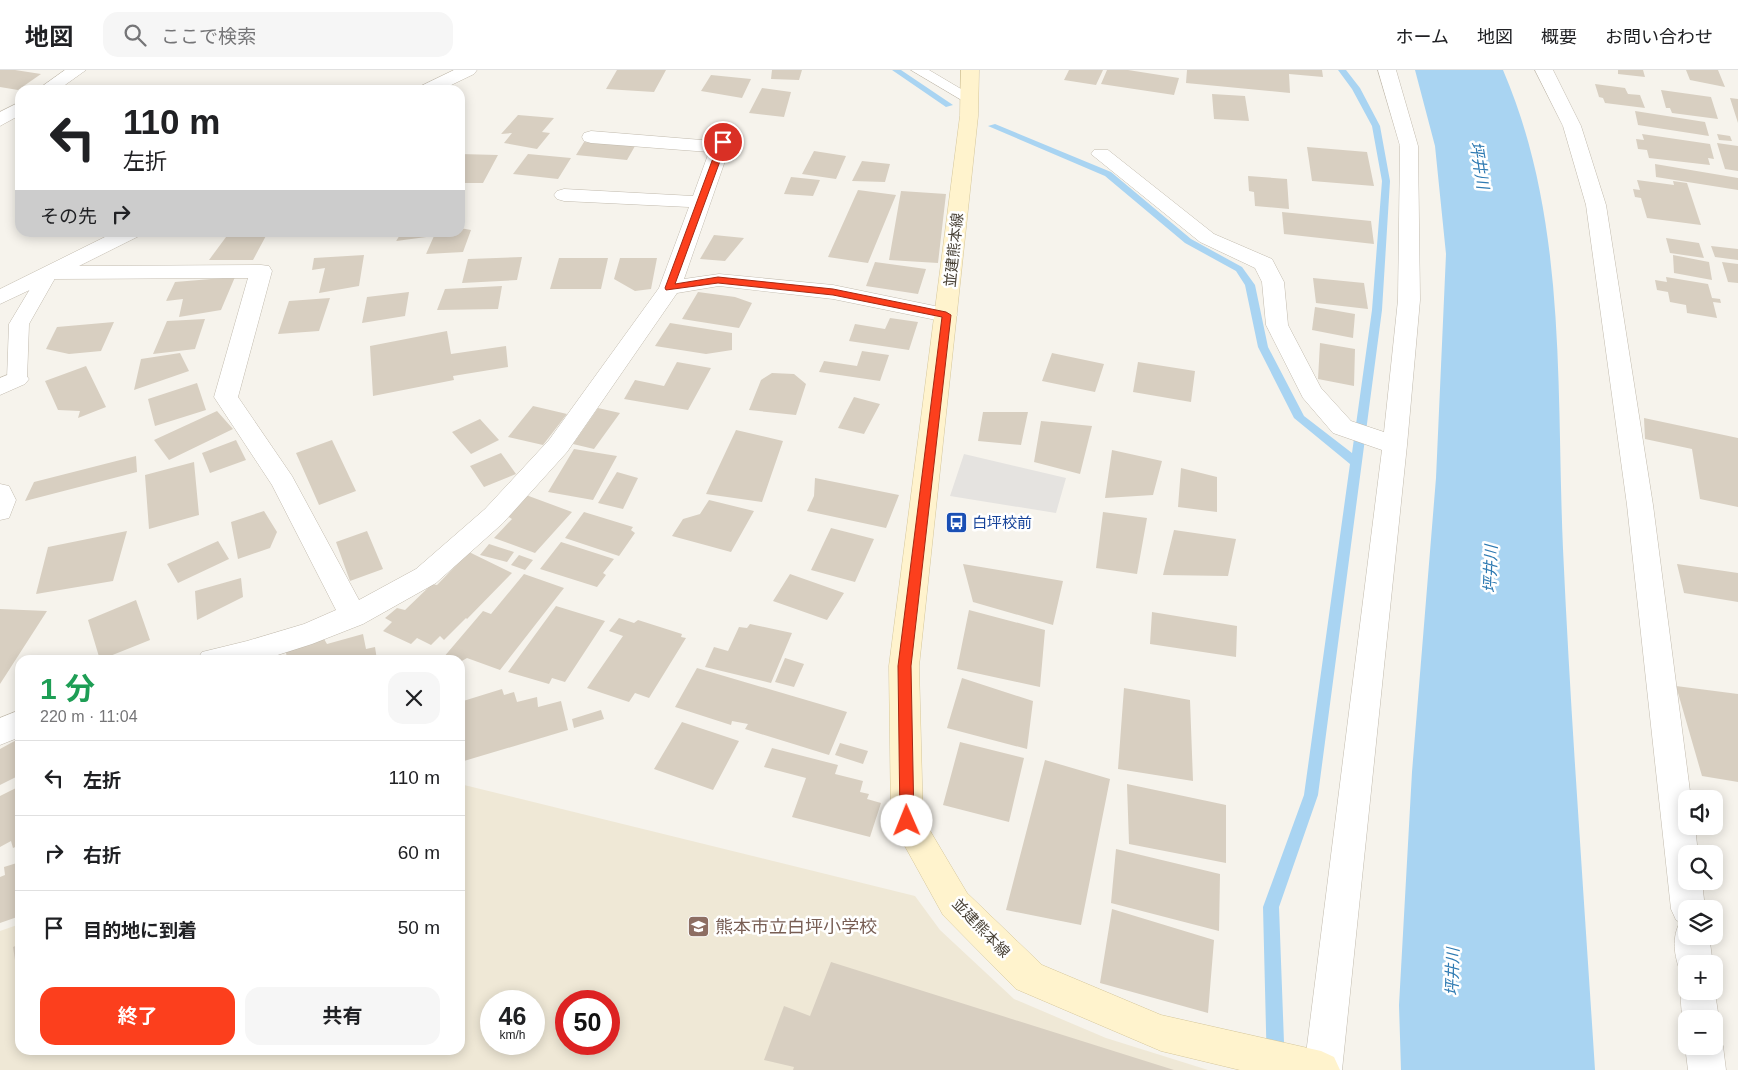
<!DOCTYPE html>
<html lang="ja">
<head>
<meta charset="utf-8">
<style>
  :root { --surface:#fff; --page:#f6f6f6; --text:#202124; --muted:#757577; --line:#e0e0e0; --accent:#fc3f1d }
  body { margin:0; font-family:Arial,"Noto Sans JP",sans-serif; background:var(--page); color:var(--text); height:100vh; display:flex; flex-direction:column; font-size:19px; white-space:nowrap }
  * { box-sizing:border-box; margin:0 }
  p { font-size:16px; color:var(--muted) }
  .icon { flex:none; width:28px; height:28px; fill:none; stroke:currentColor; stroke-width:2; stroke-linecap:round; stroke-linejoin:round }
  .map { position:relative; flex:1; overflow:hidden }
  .panel { position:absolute; left:15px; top:585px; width:450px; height:400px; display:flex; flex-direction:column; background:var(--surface); border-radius:15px; box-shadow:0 2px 12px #0003 }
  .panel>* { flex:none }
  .top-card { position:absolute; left:15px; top:15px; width:450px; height:152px; border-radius:15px; box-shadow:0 2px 12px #0003; background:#fff; color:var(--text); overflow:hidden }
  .fabs { position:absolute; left:1678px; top:720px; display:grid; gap:10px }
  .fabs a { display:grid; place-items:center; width:45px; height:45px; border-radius:10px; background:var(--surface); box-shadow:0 2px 12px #0003; font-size:25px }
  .speed { position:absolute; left:480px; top:920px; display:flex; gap:10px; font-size:25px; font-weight:700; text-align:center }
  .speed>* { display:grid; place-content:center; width:65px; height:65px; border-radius:50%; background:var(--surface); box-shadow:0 2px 12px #0003; line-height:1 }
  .speed small { font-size:12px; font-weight:400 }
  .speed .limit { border:8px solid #d22; background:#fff; color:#111 }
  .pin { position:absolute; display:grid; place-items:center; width:42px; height:42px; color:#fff; margin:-21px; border:2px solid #fff; border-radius:50%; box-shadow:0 1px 5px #0007 }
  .me { position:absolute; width:55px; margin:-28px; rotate:359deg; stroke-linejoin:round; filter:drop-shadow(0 0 4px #0008) }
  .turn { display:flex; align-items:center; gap:18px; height:105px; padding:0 25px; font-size:22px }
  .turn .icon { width:65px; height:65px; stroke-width:2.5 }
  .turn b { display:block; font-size:35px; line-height:42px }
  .then { display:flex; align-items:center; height:48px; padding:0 25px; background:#0003; gap:10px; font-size:19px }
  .round { display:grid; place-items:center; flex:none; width:52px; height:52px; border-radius:15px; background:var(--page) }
  .headline { display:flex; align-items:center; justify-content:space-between; height:85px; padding:0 25px }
  h1 { font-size:30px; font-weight:700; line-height:38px; color:#1e9e55 }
  .primary-button { display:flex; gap:10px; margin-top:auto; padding:10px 25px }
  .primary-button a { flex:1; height:58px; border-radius:15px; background:var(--accent); color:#fff; font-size:20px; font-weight:700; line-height:58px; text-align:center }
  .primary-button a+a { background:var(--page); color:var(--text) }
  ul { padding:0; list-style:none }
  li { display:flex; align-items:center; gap:15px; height:75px; padding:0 25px; border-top:1px solid var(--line) }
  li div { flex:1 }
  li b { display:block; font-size:19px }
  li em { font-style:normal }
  header { display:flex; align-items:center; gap:30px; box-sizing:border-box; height:70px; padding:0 25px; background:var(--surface); border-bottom:1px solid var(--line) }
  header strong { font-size:24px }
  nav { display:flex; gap:28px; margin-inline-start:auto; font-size:18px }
  .search { width:350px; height:45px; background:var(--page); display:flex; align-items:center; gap:12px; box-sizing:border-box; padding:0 18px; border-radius:15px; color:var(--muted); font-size:19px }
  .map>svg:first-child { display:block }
  .education { fill:#efe8d6; fill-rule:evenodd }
  .parking { fill:#e5e3e0 }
  .water { fill:#a9d4f2 }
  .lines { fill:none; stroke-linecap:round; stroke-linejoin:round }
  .stream { fill:#a9d4f2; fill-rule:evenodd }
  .building { fill:#d8cfc1 }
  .service-casing { stroke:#c2bbae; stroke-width:1 }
  .minor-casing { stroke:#c2bbae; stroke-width:1 }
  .secondary-casing { stroke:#d6c79b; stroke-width:1 }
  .service { fill:#fff; fill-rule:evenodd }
  .minor { fill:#fff; fill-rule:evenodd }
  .secondary { fill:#fff3cd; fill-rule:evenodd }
  .route { fill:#fc3f1d; stroke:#a42913 }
  .labels { text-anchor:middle; stroke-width:5; stroke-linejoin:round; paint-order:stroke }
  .street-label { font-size:15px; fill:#4b4439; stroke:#fff }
  .transit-label { font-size:15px; fill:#164399; stroke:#fff; text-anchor:start }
  .water-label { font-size:16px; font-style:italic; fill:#2e7ab2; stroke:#fff }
  .near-education-label { font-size:18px; fill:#785e54; stroke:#fff; text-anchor:start }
</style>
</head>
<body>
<header>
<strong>地図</strong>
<div class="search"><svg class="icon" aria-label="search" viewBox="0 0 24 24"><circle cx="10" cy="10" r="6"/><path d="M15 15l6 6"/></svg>ここで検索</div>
<nav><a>ホーム</a><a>地図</a><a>概要</a><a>お問い合わせ</a></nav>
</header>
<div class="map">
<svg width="1738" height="1000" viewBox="0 0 1738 1000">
  <rect width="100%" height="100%" fill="#f6f3ec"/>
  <path class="education" d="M460,714L915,826L940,860L1014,929L1106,968L1208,1000H0V861L20,854V980H460ZM491,931H534V974H491ZM566,931H609V974H566Z"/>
  <path class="parking" d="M964,384L1066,408L1056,443L950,426Z"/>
  <path class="water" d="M1415,0H1503C1568,151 1556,319 1563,479C1571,653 1584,827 1595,1000H1401L1399,935L1412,702L1436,408L1446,184L1435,76Z"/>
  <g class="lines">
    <path class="stream" d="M892,0H901L953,35L946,37Z
      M1338,0H1346L1360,18L1380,56L1390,111L1382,240L1318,725L1279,837L1285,1000H1267L1263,837L1304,725L1350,394L1294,348L1258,277L1245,215L1236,201L1185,173L1105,106L988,56L995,54L1111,102L1191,169L1242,197L1255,215L1268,277L1304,346L1352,383L1372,240L1382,111L1372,56L1352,19Z"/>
  </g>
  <path class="building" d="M0,0H15L41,4L18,20L0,17Z
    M617,0H666L654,22L606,19Z
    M772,0H802L799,10L771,9Z
    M1069,0H1103L1096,15L1064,10Z
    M1107,0H1128L1179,8L1174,25L1101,14Z
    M1187,0H1322L1323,7L1289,4L1290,23L1186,13Z
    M1618,0H1643L1645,7L1618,4Z
    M1686,0H1718L1725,17L1690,10Z
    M711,5L751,9L742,28L701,21Z
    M1595,14L1625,18L1628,24L1640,25L1645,38L1605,33L1603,28L1599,27Z
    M281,16L309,19V20H277Z
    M762,18L791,22L784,47L749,43Z
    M1661,20L1711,27L1718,49L1672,43L1670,38H1666Z
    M1212,24L1245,26L1249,51L1214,49Z
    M1730,28L1738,29V53Z
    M1635,41L1705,52L1709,66L1638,55Z
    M518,45L554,48L542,62L550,63L537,79L504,73L512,63L501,64Z
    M1642,64L1710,74L1714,89L1708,88L1710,95L1649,88L1647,80L1638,79L1636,69L1644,70Z
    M1717,64L1730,66L1732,71L1719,70Z
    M584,72L635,76L627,90L576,85Z
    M1717,73L1738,76V101L1725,99Z
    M1307,77L1367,82L1374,116L1312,111Z
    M814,81L846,86L836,109L802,104Z
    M460,84L498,85L483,113H460Z
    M528,84L571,88L558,109L513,104Z
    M862,91L890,94L885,112L852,111Z
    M1655,94L1738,108V120L1656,107Z
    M1248,106L1287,109L1289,139L1255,136L1254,122L1249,121Z
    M791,107L820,110L813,126L784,124Z
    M1637,110L1674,115L1673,111L1687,113L1701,155L1647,148L1641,128L1635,127L1633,119L1640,120Z
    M858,120L896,125L868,193L828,187Z
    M901,121L946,124L938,193L889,190Z
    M1282,142L1371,151L1374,174L1284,164Z
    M460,158L471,160L463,182L426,184L434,166L396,171L402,162H460Z
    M268,162L253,190H209L229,163Z
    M714,165L744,168L725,191L700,189Z
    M1666,168L1699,173L1704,188L1670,183Z
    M1711,176L1738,179V190L1715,187Z
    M364,185L359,216L319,223L325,198L312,200L314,188Z
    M1673,185L1709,192L1712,210L1674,203Z
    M522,187L517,210L462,213L468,189Z
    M559,188H608L601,219H550Z
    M620,188H657L651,219L635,221L614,209Z
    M875,192L926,199L918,224L866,216Z
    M1722,192L1738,194V213L1728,212Z
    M235,207L221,240L179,247L183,229L166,231L175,212Z
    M1666,207L1708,214L1712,228L1720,229L1721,233L1713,232L1717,248L1687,243L1686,235L1670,232L1668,222L1657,220L1655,210L1667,212Z
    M1313,208L1364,213L1368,239L1316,233Z
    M502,216L498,239L437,240L445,219Z
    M409,222L405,246L362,253L367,227Z
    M698,222L735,227L752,233L739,258L682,249Z
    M330,228L319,261L278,264L289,231Z
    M1315,237L1355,244L1353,268L1312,260Z
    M890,248L918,252L909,280L849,271L855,254L885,259Z
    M205,249L195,279L153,284L167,251Z
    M114,252L101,281L69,284L46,279L57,257Z
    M670,253L732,263V280L706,284L655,276Z
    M447,261L451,284L506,276L508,297L453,306L454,310L373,326L370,276Z
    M1320,273L1355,279L1354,316L1318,309Z
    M862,281L889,285L880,311L819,302L824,291L857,296Z
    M180,283L189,301L134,320L141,289Z
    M1052,283L1104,294L1095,322L1042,311Z
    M677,292L711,298L688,340L624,329L635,310L664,316Z
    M1138,292L1195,301L1191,332L1133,322Z
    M86,296L106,337L78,348L80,341L58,340L45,311Z
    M772,303L794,304L806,314L796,345L749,340L761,310Z
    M197,313L206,340L155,356L148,329Z
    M854,327L880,334L864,364L838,358Z
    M533,336L567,344L543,375L508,367Z
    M598,338L620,343L594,379L573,374Z
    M217,341L233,359L169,390L154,370Z
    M983,342H1028L1021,375L978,371Z
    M1644,348L1738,368V437L1700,429L1692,379L1645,369Z
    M480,349L499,370L471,384L452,362Z
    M1041,351L1092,356L1080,404L1034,392Z
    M736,360L783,371L762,432L706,424Z
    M236,370L246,390L210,403L202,383Z
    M332,370L356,421L319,435L296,383Z
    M574,379L617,386L593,430L548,422Z
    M1112,380L1162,391L1153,425L1105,428Z
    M501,383L516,404L484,417L470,396Z
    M136,386L137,402L25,431L34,412Z
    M194,392L199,445L149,459L145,405Z
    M1181,398L1217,407V442L1178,437Z
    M617,402L638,408L623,439L598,433Z
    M815,408L899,425L886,458L807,441L814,426Z
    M526,425L572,442L535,483L494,468L512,449L507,446Z
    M709,430L754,441L731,482L672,466L683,449L700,444Z
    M264,441L277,462L270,478L238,489L231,452Z
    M584,442L633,457L631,460L635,463L619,486L565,468Z
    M1103,442L1147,448L1137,504L1096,498Z
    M831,458L874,469L855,512L811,500Z
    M1174,460L1236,469L1228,506L1163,505Z
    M127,461L113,511L36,524L48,477Z
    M367,461L383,499L350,511L336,472Z
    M218,471L229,489L178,513L167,494Z
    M561,472L614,489L603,503L606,505L597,517L540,499Z
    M489,474L514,482L507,492L480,485Z
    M469,482L512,503L467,549L466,548L444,570L440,566L431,575L417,568L411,574L383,561L392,552L385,548L397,538L405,540L432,514L437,515Z
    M519,485L533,490L525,500L511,495Z
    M963,494L1063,511L1053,555L973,532Z
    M1677,494L1738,503V532L1684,523Z
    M524,504L564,518L500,600L467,588L460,592V590L443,588L483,541L491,544Z
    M790,504L844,523L827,550L773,531Z
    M241,508L243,527L197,550L195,521Z
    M136,530L150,570L100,590L88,550Z
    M556,536L605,551L565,612L552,608L549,614L508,602Z
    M0,539L47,541L0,614Z
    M969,540L1045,560L1040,617L957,599Z
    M1152,542L1237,556L1236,587L1150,574Z
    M619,548L634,553L638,550L682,564L681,567L686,568L649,628L635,623L629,632L587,618L623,566L609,561Z
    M750,554L792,563L771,613L705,597L714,577L728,581L739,557L747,558Z
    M363,564L366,579L375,577L377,590H287L286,582L324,569L327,574Z
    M785,588L804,594L794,617L775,612Z
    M697,598L847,642L829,685L745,659L748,654L732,651L731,655L675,637Z
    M962,608L1033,631L1027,679L947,658Z
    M1676,616L1738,624V712L1702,706Z
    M1124,618L1190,630L1193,711L1118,699Z
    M502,619L504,625L514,622L517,632L537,627L538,637L561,631L568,660L464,691L460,668V632Z
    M601,640L604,649L574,658L572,649Z
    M682,652L739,671L713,720L654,699Z
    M20,668V705L0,715V679Z
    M960,672L1024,688L1009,752L943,735Z
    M840,673L868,681L863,694L835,685Z
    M772,678L838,695L835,704L863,711L860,722L869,724L867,729L881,733L870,767L792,747L806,708L764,697Z
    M1045,690L1110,709L1081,855L1006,840Z
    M1127,714L1226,735V793L1129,774Z
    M20,716V775L13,778L11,771L0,777V726Z
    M1116,779L1220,804L1219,861L1111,833Z
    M20,792V846L0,853V807L5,805L4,797Z
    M1112,839L1214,870L1208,943L1100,913Z
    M20,874V888L15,890L13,877Z
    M831,892L1174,1000H793L794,997L764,990L784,936L810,946Z"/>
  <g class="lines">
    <defs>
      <path id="service" d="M911,0H929L978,29L975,32H965Z
        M49,197L56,199L58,203L29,254L27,309L24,314L17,316L10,314L7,309L9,254L42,199Z"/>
      <path id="minor" d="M65,0H86L58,20H37Z
        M454,0H477L474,4L441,20H418L421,16Z
        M1378,0H1396L1418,76L1420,230L1407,375L1342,1000H1304L1382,380L1333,363L1303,328L1266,255L1262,212L1255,198L1200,172L1091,84L1094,80H1108L1214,164L1272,189L1284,212L1288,255L1321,318L1351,351L1384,362L1398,230L1400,76Z
        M1535,0H1553L1581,56L1606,135L1653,435L1691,729H1686V756H1695L1698,784H1686V811H1702L1705,839H1686V866H1709L1713,894H1686V908L1682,906C1675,889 1671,871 1679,854L1682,853L1676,850L1671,839L1627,435L1586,135L1563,56Z
        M20,32V45L0,56V42Z
        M725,59L732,61L734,65L684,209L719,204L833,215L954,240L957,245L954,250L946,252L833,229L719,216L677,223L567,382L503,453L436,513L363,554L312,574L262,590H197L202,582L247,571L304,554L336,540L272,415L214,327L248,208L53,209L0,234V219L115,162H142L139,166L79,196L261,195L269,196L272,201L238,327L292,406L359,530L416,499L485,439L549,370L659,218L689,137L564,131L557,129L554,125L557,121L564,119L693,126L709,82L591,73L584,71L582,67L584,63L591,61L714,71L718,61Z
        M17,301L25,304L29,309L25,314L0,325V308Z
        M0,414L9,416L16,430L9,448L0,450Z
        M20,640V667L0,675V648Z
        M1685,908L1686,921H1714V916L1719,949L1714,962L1717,963L1723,976L1726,1000H1688L1685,976L1686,974V976H1714V949H1686V958C1680,942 1679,924 1685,908Z"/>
      <path id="secondary" d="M961,0H979L978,46L919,596L923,749L967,823L1042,895L1161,945L1321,981L1334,987L1340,1000H1240L1161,981L1016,919L943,845L891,751L889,596L960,46Z"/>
    </defs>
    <use href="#service" class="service-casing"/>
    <use href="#minor" class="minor-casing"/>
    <use href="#secondary" class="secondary-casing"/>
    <use href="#service" class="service"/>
    <use href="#minor" class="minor"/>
    <use href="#secondary" class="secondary"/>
  </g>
  <path class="route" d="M723,70L727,72L675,214L718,207L833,219L946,242L951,245L911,596L914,751L912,755L907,757L902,755L900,751L898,596L942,247L833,225L718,213L666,220L665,218L719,72Z"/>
  <defs>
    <symbol id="bus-square" viewBox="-11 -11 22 22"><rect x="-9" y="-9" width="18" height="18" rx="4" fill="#1a4fb4" stroke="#fff"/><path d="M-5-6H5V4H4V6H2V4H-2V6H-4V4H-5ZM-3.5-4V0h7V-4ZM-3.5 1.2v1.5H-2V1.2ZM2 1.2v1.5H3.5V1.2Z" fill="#fff"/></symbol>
    <symbol id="school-square" viewBox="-11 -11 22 22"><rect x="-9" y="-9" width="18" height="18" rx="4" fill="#8d6e63" stroke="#fff"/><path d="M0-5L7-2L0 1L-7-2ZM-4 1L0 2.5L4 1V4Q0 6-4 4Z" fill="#fff"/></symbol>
  </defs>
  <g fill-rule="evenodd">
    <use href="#bus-square" x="944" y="440" width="25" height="25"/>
    <use href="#school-square" x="686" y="844" width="25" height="25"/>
  </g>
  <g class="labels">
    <g class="street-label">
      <text transform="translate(954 180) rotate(-84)" y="5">並建熊本線</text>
      <text transform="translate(981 858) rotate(46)" y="5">並建熊本線</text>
    </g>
    <g class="transit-label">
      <text x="972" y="458">白坪校前</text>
    </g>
    <g class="water-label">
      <text transform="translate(1480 95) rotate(81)" y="6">坪井川</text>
      <text transform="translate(1490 499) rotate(-88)" y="6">坪井川</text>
      <text transform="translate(1452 902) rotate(-89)" y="6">坪井川</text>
    </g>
    <g class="near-education-label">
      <text x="715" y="863">熊本市立白坪小学校</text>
    </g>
  </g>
</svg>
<div class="fabs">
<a><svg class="icon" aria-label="sound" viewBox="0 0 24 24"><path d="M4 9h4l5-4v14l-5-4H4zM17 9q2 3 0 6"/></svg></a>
<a><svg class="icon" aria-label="search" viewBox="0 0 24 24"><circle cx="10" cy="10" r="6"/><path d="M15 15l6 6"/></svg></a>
<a><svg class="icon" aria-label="layers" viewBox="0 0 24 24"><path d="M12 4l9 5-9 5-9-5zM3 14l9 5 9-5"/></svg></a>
<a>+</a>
<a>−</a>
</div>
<div class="speed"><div>46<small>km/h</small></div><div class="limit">50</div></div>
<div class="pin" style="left:723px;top:72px;background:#d93025"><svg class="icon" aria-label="arrive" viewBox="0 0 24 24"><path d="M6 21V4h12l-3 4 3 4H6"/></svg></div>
<svg class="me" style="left:907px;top:751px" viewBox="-20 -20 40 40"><circle r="19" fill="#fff"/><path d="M0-13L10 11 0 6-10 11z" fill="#fc3f1d"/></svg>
<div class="top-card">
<div class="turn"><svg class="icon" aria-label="left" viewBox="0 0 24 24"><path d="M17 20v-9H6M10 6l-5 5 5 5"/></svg><div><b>110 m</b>左折</div></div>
<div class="then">その先<svg class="icon" aria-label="right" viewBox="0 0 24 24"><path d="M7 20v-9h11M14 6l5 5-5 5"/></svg></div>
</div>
<section class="panel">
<div class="headline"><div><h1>1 分</h1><p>220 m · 11:04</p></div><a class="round"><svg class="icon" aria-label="close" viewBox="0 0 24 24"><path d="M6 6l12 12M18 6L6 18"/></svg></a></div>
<ul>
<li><svg class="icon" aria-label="left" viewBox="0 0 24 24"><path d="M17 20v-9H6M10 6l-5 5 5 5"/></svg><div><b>左折</b></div><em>110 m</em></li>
<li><svg class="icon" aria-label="right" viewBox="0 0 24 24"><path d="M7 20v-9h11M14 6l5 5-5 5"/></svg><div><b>右折</b></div><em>60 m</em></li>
<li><svg class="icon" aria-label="arrive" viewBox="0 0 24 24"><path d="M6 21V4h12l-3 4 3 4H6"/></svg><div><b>目的地に到着</b></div><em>50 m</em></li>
</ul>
<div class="primary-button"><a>終了</a><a>共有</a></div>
</section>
</div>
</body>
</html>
